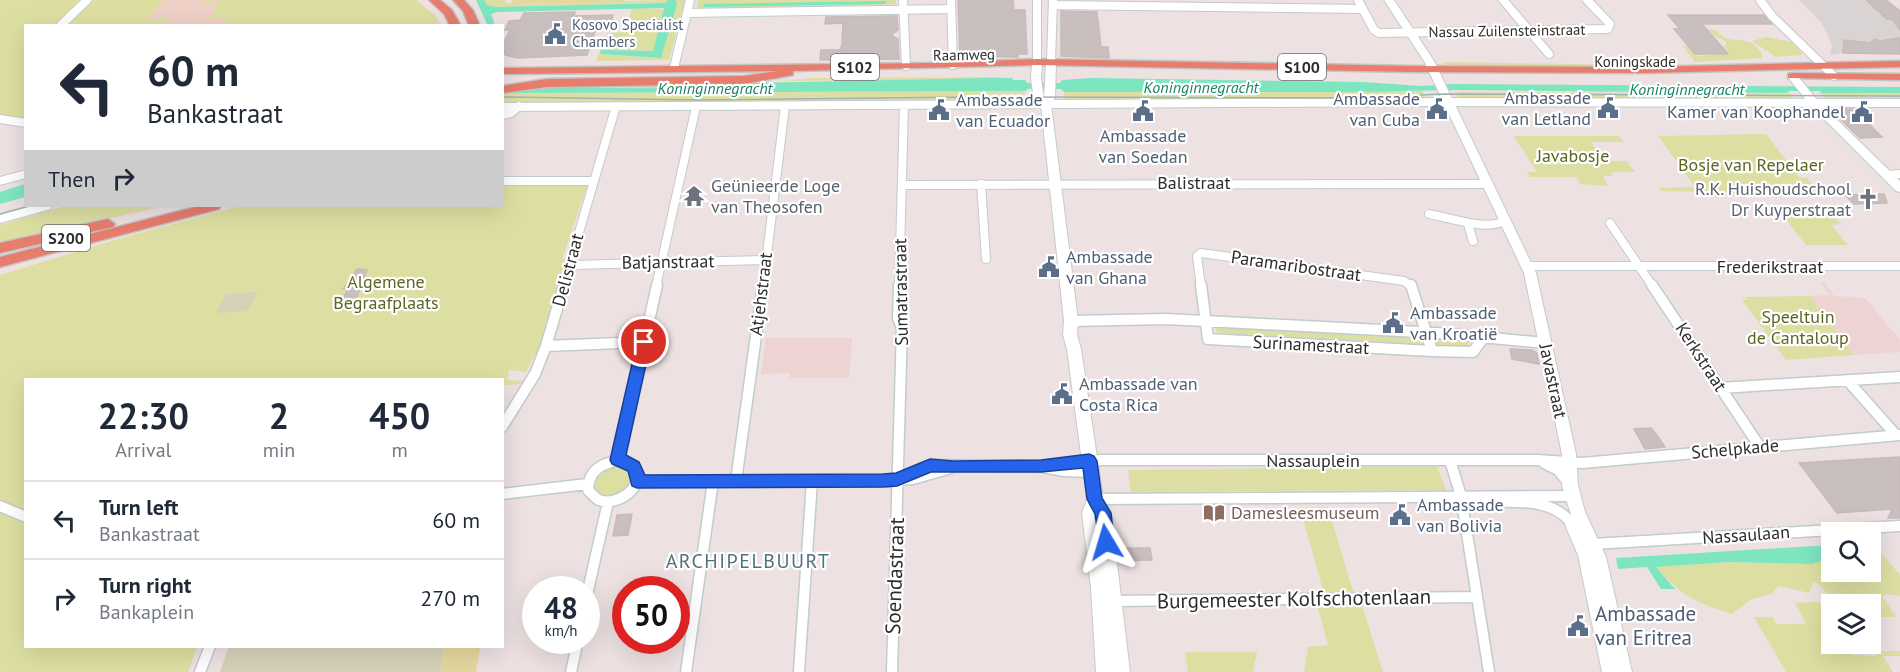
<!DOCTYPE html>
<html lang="en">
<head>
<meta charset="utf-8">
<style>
  :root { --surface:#fff; --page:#f6f6f7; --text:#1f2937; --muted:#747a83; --line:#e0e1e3 }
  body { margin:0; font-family:"PT Sans",sans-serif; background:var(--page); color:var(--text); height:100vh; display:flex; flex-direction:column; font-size:22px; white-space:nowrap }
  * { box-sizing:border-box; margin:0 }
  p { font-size:20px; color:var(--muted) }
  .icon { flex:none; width:33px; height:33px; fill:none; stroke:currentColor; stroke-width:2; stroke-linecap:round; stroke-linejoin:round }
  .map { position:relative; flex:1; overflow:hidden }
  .side { position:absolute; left:24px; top:378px; width:480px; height:270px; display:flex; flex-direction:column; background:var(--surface); border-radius:0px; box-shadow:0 6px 24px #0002 }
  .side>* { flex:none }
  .hud { position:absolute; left:24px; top:24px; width:480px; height:183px; border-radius:0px; box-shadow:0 6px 24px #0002; background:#fff; color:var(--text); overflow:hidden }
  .fabs { position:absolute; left:1821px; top:522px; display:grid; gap:12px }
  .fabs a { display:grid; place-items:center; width:60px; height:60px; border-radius:0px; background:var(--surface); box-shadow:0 6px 24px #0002; font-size:30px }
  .speed { position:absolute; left:522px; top:576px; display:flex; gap:12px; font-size:30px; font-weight:700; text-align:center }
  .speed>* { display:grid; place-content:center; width:78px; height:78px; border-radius:50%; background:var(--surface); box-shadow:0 6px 24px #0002; line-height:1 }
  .speed small { font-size:15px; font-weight:400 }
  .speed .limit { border:9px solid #d22; background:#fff; color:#111 }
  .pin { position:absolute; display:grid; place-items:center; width:51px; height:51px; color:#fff; margin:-26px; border:3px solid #fff; border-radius:50%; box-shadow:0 2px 6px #0007 }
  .me { position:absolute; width:66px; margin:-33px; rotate:353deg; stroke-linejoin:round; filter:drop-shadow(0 0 4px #0008) }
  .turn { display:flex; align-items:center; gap:21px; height:126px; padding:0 24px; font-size:27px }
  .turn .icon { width:78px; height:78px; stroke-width:2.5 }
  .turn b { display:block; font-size:42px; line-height:51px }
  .then { display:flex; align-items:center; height:57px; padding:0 24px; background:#0003; gap:12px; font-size:22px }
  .eta { display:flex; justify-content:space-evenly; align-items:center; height:102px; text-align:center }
  .eta b { font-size:36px; font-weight:700; line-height:42px }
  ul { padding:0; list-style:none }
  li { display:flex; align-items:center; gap:18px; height:78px; padding:0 24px; border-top:2px solid var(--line) }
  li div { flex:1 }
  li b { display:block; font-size:22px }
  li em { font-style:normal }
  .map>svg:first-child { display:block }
  .education { fill:#edd3d2 }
  .green { fill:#dddfa2 }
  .sand { fill:#efd0c7 }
  .cemetery { fill:#d6d2b9 }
  .pitch { fill:#e5d79f }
  .plaza { fill:#dad3d3 }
  .water { fill:#7de6c0 }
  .pier { fill:#ede1e2 }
  .building { fill:#c9bfbf; stroke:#c9baba; stroke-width:1.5 }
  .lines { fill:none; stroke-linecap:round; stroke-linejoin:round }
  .street-far1-casing { stroke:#c2cbce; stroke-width:10 }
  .street-casing { stroke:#c2cbce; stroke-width:13 }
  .secondary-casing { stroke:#c2cbce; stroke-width:2 }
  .primary-casing { stroke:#c4c4c4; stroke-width:3 }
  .street-far1 { stroke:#fff; stroke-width:8 }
  .street { stroke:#fff; stroke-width:10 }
  .secondary { fill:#fff; fill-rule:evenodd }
  .primary { fill:#e67d6d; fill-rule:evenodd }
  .tram { stroke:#a4b1b5; stroke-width:1.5 }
  .route { fill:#2563eb; stroke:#184099; stroke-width:1.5 }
  .labels { text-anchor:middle; stroke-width:4.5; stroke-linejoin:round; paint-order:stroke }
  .far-service-label { font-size:15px; fill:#4e5e75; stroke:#fff; text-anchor:start }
  .far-street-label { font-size:15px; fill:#2d2d2d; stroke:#fff }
  .shield { fill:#fff; stroke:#6c6c6c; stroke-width:1.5 }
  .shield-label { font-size:16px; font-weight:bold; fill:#2d2d2d }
  .far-water-label { font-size:16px; font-style:italic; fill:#188263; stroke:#fff }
  .service-label { font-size:18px; fill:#4e5e75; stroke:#fff; text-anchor:start }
  .park-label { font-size:18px; fill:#5b6621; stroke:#fff }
  .street-label { font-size:18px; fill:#2d2d2d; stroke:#fff }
  .worship-label { font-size:18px; fill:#5b616d; stroke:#fff; text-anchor:start }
  .education-label { font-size:18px; fill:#785e54; stroke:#fff; text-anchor:start }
  .neighbourhood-label { font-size:20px; letter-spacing:1.5px; fill:#50737b; stroke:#fff }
  .near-street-label { font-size:21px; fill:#2d2d2d; stroke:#fff }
  .near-service-label { font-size:21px; fill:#4e5e75; stroke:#fff; text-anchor:start }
</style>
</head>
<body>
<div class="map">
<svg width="1900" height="672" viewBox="0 0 1900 672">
  <rect width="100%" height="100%" fill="#ede1e2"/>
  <path class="education" d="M1821,282H1824L1834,296L1865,298L1900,340V352L1854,355L1810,296L1830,295Z
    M766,338H852L849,378H790V373L761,374Z"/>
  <path class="green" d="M0,0H416L435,15L441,25L26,26L25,122L0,118Z
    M484,0H506L505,2L511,4L668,0L667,3L497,7L486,5Z
    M676,0H685L669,60L596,61L600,50L607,55L661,58Z
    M698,0H896V4L697,10Z
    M632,8L664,9L653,51L602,50L607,33L625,32Z
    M1707,29L1716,30C1726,43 1736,38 1749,42C1754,43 1758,49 1761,52L1762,58L1695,62L1683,46H1688L1698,56L1729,54L1723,46L1727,45L1725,41L1714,36Z
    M1766,37L1791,42L1802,53V55L1776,57L1752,41Z
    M1443,62L1629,65L1640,68L1444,65Z
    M1012,77L981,79L781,81L812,78Z
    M1025,91V94H981L1025,96V100L503,104L502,93Z
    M1170,91H1423L1426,100H1065L1064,92Z
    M1456,92L1789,93H1744L1791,94L1795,99H1459Z
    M1821,93H1900V101L1826,99Z
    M1766,134L1800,178H1807L1822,196H1733L1726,192L1661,191L1659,188L1695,187L1658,136Z
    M1514,136H1619L1624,142H1591L1603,161H1627L1635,172H1611L1613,176H1603L1608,186L1580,184L1576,177H1530L1527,172H1537Z
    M503,181H589L562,259H566L540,345L526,372L509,370L507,380L524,381L522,384L503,385L502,380H26V646L197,647L188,672H0V275L125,237L240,206H502Z
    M65,206H164L0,244V225Z
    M1784,217H1834L1841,224L1831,225L1848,245H1806Z
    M1810,296L1854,355L1786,360L1742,300H1747L1745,297Z
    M1220,325L1463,338L1469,341L1468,347L1221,333L1216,331V327Z
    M615,465H622L631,471L632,481C625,495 605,503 594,488C592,474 604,469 615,465Z
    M1437,466L1446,490L1131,492L1128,470Z
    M1328,507L1352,588L1361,602L1383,672H1304L1308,647L1328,645L1316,601L1322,587L1300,508Z
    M1877,549L1900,575V596L1886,594L1883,597L1896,617H1871L1870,604H1835L1822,587L1814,581L1809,593L1779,586L1771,594L1752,599L1732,614C1694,602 1682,596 1656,567L1730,562L1812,564L1831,558L1832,572H1870L1871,550Z
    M1819,602L1831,622L1832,644H1846L1853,655L1876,656L1874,651H1900V656H1883L1893,672H1786L1754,617H1773L1776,624H1806L1795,603Z
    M1185,652H1257L1253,672H1188Z"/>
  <path class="sand" d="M164,0H201L207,4L214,0H222L212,7L216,12L208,19H225L230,25H201L196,22L163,25L169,19L167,17L146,21Z"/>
  <path class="cemetery" d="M258,292L248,311L216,313L225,294Z
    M229,646H444V647L440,672H220Z"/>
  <path class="pitch" d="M513,0H624L623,2L511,4Z
    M444,647H480L476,672H440Z"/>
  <path class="plaza" d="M1799,0H1866L1887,19H1892L1900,29V39L1880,41L1875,39L1876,44L1847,40L1843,53L1830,55L1832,45L1827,33L1820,21Z"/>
  <path class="water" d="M476,0H484L487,5L497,7L666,3L668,0H676L677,4L661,58L600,54L601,50L653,51L664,8L497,12L491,14L495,25L488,26Z
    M886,1V4L703,7L704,4Z
    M984,78H1012L1013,80H1025L1027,83H1060L1062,80L1092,78L1362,82L1422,86L1453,84L1900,87V93H1821L1819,91H1788L1789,93L1454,90L1362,92H1064L1061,89H1028L1025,91L503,93V84L529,82L744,83Z
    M25,184V197L0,204V192Z
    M1831,545V558L1812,564L1730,562L1656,567L1675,589H1661L1647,567L1618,569L1616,558Z"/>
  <path class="pier" d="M548,79L731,84L777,81L708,86L705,88L703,94H697L698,88L696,87L601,88L578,85L540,86L502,92L503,86Z"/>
  <path class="building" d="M958,0H1013L1014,10H1025L1027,54H1018V57L960,56Z
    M1866,0H1886L1900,11V30L1892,19H1887Z
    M1061,11L1097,12L1101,47H1108L1109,58L1061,56Z
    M575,12L574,16L613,15L611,23H598L587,55L518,58L505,55L503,44L510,30H505L509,21L520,20L524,13Z
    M1668,15H1764L1772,24H1702L1728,54H1695L1674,29H1680Z
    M897,16L898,30L891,35L898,39L899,59L820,60L821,50H840L842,45L843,23L825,24L826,17Z
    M1900,38V54L1843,53L1844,40L1870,43L1875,39L1879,41Z
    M1830,109H1854L1882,137L1860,138Z
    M1884,194L1887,203L1854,204L1845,195Z
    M357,269L367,270L360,288L357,297H344L348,289H343Z
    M1510,349L1532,350L1537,353L1539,364L1512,359Z
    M1651,428L1656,434L1665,447L1645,449L1634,429Z
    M1900,457V518H1888L1892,509L1837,513L1799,463Z
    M632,514L628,535L613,536L617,515Z
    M1117,548H1150L1152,560L1119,561Z"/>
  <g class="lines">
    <defs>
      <path id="street-far1" d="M903,0L906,66
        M951,0L953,65
        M1037,0V62
        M1358,0L1374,30L1379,33L1608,29L1610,24L1587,0
        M1503,0L1549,54
        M1760,0L1772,16L1834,76
        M1053,5L1363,9
        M687,13L951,9
        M60,26L87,0
        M1051,62L1053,0
        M674,68L690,0
        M502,107L1433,102L1900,103
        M502,115L511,113L519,106
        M0,119L26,123
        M1887,175L1900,174
        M502,181H594
        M981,184L986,259
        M902,185L1487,184
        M1429,214C1452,218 1484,231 1505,221
        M0,219L47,206
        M1610,223L1653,287
        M1468,224L1473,241
        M571,265L764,260
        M1527,266H1900
        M563,287L616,106
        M656,287L696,107
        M763,287L785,106
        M899,287L904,105
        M1201,287L1197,256L1201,253L1404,281L1412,287"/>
      <path id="street" d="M1201,285L1208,339L1432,351
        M1411,285L1432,351
        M1652,285L1760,447
        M1071,321L1166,319L1439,333L1545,343
        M546,346L644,342
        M1432,351L1473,352L1483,338
        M1848,381L1896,435
        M1720,388L1900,377
        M502,427L535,374L546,346L564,285
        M618,460L657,285
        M618,460C622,462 628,463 632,466C651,482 618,508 599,500C595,498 591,493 588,490C588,471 601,464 618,460Z
        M1450,460L1461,496L1489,672
        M1544,463L1558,470L1568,482
        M1043,467L1064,471L1091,472
        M897,479L930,465L1041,466L1101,460H1537L1582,463L1900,435
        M637,481H883L913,479L951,468
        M736,481L763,285
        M502,494L587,484
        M1095,499L1573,496
        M1475,500C1508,505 1545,494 1570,521
        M0,506L26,517
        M1593,544L1900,526
        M586,599L608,502
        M1112,601L1477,597
        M200,672L210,646
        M571,672L578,640
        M686,672L713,481
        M799,672L812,481
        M892,672L902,328L898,318L899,285"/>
      <path id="secondary" d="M1384,0H1394L1434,61L1536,273L1576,454L1578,485L1585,512L1606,557L1632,672H1602L1578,555L1565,525L1567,520L1572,518L1562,485V454L1524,273L1424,61Z
        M1037,59L1042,62L1041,79L1044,99L1046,62L1051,59L1056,62L1055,98L1051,104L1078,321L1077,335L1081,349L1103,498L1111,513L1130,672H1096L1091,588L1082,513L1087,499L1067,349L1063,335L1064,321L1041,105L1034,100L1031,79L1032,62Z
        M1792,73L1796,74L1818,101L1900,181V192L1896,191L1810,105L1787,76Z
        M26,170V178L0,185V177Z"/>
      <path id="primary" d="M429,0H440L452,10L461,26H450L444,14Z
        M453,0H464L473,10L480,26H469L463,11Z
        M1037,59L1413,66L1645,67L1900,61V67L1645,73L1413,72L1037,65L793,71V75L744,84L547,87L502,93V86L547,79L744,76L778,71L502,74V68L929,63Z
        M1792,73L1900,74V80L1788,78V74Z
        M199,206H221L219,209L0,267V257Z
        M108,219L115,224L113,227L0,253V243Z"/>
    </defs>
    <use href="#street-far1" class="street-far1-casing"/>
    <use href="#street" class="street-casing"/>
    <use href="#secondary" class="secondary-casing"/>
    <use href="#primary" class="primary-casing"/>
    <use href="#street-far1" class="street-far1"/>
    <use href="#street" class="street"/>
    <use href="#secondary" class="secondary"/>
    <use href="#primary" class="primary"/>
    <path class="tram" d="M502,97L698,100L973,97L1368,98L1440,94L1900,96
      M0,214L29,206"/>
  </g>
  <path class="route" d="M644,337L651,342L626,455L639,462L645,475L883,474L896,473L930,459L953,461L1041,460L1089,454L1094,456L1097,461L1102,498L1111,513L1114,542L1111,547L1106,549L1100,547L1095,514L1087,499L1083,468L1041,472H931L897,486L883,487L637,488L632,486L628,471L612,464L610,460L637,342Z"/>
  <defs>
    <symbol id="civic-bare" viewBox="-9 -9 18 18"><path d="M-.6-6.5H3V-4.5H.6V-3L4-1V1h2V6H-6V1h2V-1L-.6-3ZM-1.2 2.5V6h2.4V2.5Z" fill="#5c6f8a" stroke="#fff" stroke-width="2.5" paint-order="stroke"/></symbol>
    <symbol id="temple-bare" viewBox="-9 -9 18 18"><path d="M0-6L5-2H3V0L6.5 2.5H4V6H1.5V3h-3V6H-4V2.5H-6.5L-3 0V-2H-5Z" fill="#6b7280" stroke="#fff" stroke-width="2.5" paint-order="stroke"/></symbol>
    <symbol id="church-bare" viewBox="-9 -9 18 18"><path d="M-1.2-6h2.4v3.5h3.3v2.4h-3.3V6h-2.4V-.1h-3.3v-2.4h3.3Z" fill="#6b7280" stroke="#fff" stroke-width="2.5" paint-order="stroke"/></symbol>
    <symbol id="library-bare" viewBox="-9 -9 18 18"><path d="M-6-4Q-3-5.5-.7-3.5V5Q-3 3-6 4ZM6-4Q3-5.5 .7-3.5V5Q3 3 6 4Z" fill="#8d6e63" stroke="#fff" stroke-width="2.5" paint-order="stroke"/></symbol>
  </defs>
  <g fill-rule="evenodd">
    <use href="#civic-bare" x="540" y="19" width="30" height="30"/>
    <use href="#civic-bare" x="1593" y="93" width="30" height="30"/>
    <use href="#civic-bare" x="1422" y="94" width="30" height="30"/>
    <use href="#civic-bare" x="924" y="95" width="30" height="30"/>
    <use href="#civic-bare" x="1128" y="96" width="30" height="30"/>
    <use href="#civic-bare" x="1847" y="97" width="30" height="30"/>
    <use href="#temple-bare" x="679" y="181" width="30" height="30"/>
    <use href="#church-bare" x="1853" y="184" width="30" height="30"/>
    <use href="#civic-bare" x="1034" y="252" width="30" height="30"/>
    <use href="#civic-bare" x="1378" y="308" width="30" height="30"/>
    <use href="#civic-bare" x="1047" y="379" width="30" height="30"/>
    <use href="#library-bare" x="1199" y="498" width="30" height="30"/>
    <use href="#civic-bare" x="1385" y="500" width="30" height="30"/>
    <use href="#civic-bare" x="1563" y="611" width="30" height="30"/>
  </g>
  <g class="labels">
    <g class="far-service-label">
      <text x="572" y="30">Kosovo Specialist<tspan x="572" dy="17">Chambers</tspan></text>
    </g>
    <g class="far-street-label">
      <text transform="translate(1507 31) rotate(-1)" y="5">Nassau Zuilensteinstraat</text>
      <text transform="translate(964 55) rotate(-1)" y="5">Raamweg</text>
      <text x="1635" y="67">Koningskade</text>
    </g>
    <g class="shield">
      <rect x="831" y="54" width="48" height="26" rx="4.5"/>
      <rect x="1278" y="54" width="48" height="26" rx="4.5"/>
      <rect x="42" y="225" width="48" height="26" rx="4.5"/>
    </g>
    <g class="shield-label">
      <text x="855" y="73">S102</text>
      <text x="1302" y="73">S100</text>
      <text x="66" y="244">S200</text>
    </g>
    <g class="far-water-label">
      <text x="1201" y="93">Koninginnegracht</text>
      <text x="715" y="94">Koninginnegracht</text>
      <text x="1687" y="95">Koninginnegracht</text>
    </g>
    <g class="service-label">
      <text x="1591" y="104" text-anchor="end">Ambassade<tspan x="1591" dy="21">van Letland</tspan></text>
      <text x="1420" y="105" text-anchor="end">Ambassade<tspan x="1420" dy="21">van Cuba</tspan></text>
      <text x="956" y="106">Ambassade<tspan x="956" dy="21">van Ecuador</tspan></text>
      <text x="1845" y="118" text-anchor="end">Kamer van Koophandel</text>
      <text x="1143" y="142" text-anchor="middle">Ambassade<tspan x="1143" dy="21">van Soedan</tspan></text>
      <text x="1066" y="263">Ambassade<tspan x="1066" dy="21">van Ghana</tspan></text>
      <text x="1410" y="319">Ambassade<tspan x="1410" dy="21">van Kroatië</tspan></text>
      <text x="1079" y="390">Ambassade van<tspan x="1079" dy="21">Costa Rica</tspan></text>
      <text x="1417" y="511">Ambassade<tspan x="1417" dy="21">van Bolivia</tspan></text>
    </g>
    <g class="park-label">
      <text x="1573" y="162">Javabosje</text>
      <text x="1751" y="171">Bosje van Repelaer</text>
      <text x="386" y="288">Algemene<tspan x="386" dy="21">Begraafplaats</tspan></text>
      <text x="1798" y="323">Speeltuin<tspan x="1798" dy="21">de Cantaloup</tspan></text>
    </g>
    <g class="street-label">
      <text x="1194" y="189">Balistraat</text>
      <text transform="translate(668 262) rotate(-1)" y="6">Batjanstraat</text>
      <text transform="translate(1296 266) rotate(8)" y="6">Paramaribostraat</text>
      <text x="1770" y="273">Frederikstraat</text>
      <text transform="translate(568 270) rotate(-75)" y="6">Delistraat</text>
      <text transform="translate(901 292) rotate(-91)" y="6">Sumatrastraat</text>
      <text transform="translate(761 294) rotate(-83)" y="6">Atjehstraat</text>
      <text transform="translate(1311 345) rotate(3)" y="6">Surinamestraat</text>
      <text transform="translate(1701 357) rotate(57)" y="6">Kerkstraat</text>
      <text transform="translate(1553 381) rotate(78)" y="6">Javastraat</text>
      <text transform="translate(1735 449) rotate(-5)" y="6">Schelpkade</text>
      <text x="1313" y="467">Nassauplein</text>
      <text transform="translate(1746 535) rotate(-4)" y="6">Nassaulaan</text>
    </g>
    <g class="worship-label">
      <text x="711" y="192">Geünieerde Loge<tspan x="711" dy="21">van Theosofen</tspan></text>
      <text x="1851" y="195" text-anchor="end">R.K. Huishoudschool<tspan x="1851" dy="21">Dr Kuyperstraat</tspan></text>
    </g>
    <g class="education-label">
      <text x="1231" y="519">Damesleesmuseum</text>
    </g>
    <g class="neighbourhood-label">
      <text x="748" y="568">ARCHIPELBUURT</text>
    </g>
    <g class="near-street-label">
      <text transform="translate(895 576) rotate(-88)" y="7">Soendastraat</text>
      <text transform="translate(1294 599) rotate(-1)" y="7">Burgemeester Kolfschotenlaan</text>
    </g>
    <g class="near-service-label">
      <text x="1595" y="621">Ambassade<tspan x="1595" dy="24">van Eritrea</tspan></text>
    </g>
  </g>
</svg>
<div class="fabs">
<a><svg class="icon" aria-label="search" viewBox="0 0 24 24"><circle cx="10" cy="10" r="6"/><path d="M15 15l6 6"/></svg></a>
<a><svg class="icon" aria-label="layers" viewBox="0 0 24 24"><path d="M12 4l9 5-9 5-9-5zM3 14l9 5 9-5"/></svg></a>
</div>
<div class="speed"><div>48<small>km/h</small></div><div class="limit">50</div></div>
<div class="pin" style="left:644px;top:342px;background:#d93025"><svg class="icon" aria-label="arrive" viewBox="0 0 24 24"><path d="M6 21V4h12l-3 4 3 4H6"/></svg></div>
<svg class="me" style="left:1106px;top:542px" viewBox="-20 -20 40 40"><path d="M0-17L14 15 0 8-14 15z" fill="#2563eb" stroke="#fff" stroke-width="4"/></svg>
<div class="hud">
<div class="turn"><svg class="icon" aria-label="left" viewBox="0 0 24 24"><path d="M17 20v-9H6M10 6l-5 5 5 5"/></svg><div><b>60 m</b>Bankastraat</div></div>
<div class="then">Then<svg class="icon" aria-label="right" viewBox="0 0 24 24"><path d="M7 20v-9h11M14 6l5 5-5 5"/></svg></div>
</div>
<section class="side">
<div class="eta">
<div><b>22:30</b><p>Arrival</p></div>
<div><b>2</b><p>min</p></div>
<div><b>450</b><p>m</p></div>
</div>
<ul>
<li><svg class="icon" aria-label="left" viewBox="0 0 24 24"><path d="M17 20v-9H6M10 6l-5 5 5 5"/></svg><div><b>Turn left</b><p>Bankastraat</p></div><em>60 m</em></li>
<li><svg class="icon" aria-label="right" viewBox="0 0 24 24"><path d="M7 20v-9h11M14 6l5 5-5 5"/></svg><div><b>Turn right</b><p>Bankaplein</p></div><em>270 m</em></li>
</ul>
</section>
</div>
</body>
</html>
